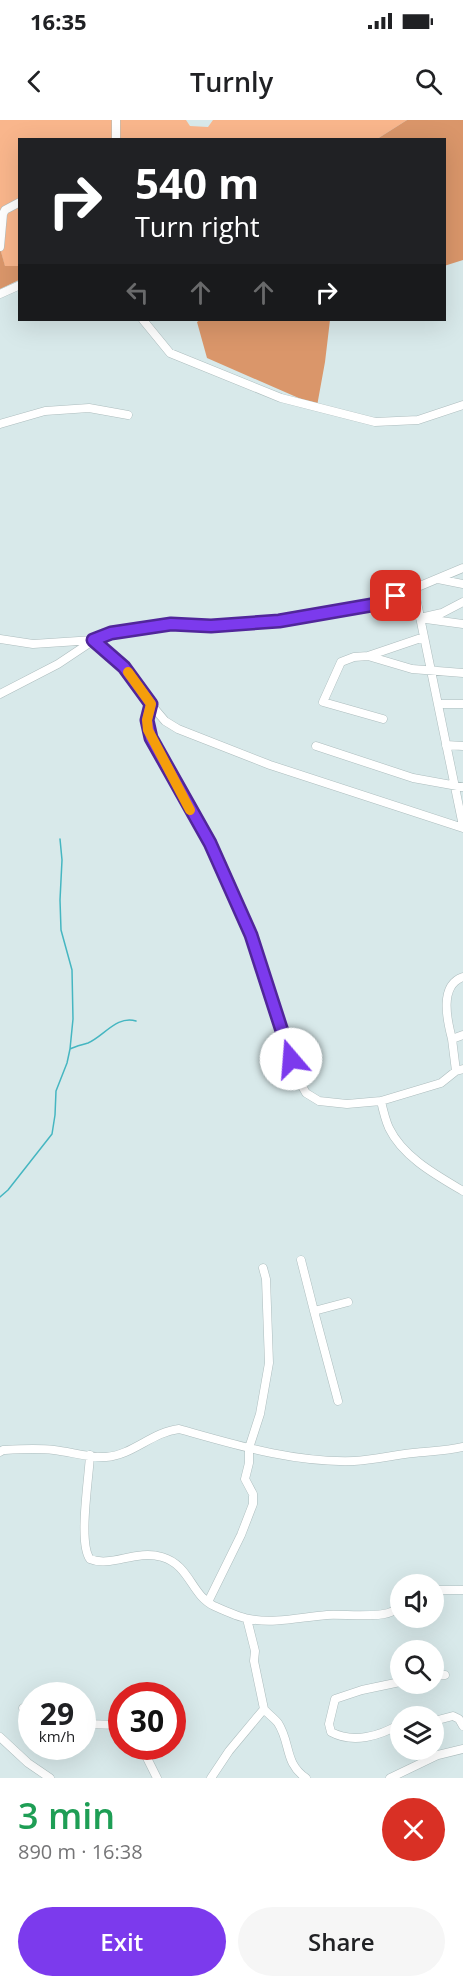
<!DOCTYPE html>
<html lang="en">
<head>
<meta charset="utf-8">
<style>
  :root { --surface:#fff; --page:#f6f6f6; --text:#202124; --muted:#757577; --accent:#7c3aed }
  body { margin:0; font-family:"Open Sans",sans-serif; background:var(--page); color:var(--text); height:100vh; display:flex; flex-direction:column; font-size:22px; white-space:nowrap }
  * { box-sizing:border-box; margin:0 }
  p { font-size:20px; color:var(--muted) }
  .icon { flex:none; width:33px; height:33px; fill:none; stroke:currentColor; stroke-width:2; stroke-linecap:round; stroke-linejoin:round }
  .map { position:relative; height:1658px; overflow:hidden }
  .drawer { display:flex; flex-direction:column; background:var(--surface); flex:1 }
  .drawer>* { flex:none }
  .hud { position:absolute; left:18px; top:18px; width:428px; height:183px; border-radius:0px; box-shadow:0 6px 24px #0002; background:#202124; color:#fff; overflow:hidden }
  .buttons { position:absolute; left:390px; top:1454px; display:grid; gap:12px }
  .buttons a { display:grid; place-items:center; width:54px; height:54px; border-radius:50%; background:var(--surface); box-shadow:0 6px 24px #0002; font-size:30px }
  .speed { position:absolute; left:18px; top:1562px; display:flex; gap:12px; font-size:30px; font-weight:700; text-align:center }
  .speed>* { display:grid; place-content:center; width:78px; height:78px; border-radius:50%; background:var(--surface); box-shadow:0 6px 24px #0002; line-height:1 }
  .speed small { font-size:15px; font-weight:400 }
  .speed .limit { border:9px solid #d22; background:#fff; color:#111 }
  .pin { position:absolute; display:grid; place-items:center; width:51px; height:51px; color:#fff; margin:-26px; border-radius:12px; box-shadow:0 3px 9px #0006 }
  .me { position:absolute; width:66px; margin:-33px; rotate:342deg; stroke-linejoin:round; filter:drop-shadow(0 0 4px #0008) }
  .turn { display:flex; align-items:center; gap:21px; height:126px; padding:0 18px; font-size:27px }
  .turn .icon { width:78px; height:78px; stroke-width:2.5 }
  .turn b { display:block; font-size:42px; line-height:51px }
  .lanes { display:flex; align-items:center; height:57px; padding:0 18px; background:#0003; justify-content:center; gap:30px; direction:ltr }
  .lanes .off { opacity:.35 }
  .round { display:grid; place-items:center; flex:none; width:63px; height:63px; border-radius:32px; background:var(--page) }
  .summary { display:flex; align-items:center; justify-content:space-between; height:102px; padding:0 18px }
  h1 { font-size:36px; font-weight:600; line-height:45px; color:#1e9e55 }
  .cta { display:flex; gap:12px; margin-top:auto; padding:12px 18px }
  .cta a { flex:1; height:69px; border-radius:36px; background:var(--accent); color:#fff; font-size:24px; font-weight:600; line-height:69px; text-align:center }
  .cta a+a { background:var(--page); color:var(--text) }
  .status { display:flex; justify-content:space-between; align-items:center; height:42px; padding:0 30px; background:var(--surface); direction:ltr }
  .status svg { height:16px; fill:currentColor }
  header { display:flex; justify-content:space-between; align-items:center; height:78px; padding:0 18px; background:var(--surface); font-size:27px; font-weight:600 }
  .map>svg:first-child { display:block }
  .green { fill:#f9b68c }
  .forest { fill:#da966a }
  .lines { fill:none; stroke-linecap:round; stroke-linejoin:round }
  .stream { stroke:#45b6c1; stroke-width:1.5 }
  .minor-casing { stroke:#adbdbe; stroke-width:9 }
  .minor { stroke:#fff; stroke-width:8 }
  .route-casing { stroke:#51269a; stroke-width:15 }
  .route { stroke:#7c3aed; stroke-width:10 }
  .slow { stroke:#f59e0b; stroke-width:10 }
</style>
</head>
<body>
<div class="status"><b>16:35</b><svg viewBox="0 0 49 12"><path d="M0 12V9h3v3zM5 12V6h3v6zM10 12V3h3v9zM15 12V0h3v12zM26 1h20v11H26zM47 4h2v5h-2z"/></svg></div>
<header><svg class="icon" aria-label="back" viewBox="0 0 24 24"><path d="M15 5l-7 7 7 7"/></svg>Turnly<svg class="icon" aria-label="search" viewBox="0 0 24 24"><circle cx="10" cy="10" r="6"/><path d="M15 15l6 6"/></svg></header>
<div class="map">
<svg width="463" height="1658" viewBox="0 0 463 1658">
  <rect width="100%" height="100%" fill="#d8e9ea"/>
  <path class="green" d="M0,0H186L190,6L208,7L213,0H407L377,19L20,20L19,146L5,147L0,128Z"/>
  <path class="forest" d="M407,0H463V140L444,146V20L377,19Z
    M0,128L5,146H20L19,160L0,169Z
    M200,200H330L325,242L317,286L207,238L197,202Z"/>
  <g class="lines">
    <path class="stream" d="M70,929C76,926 82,925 88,923C104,916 117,895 136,901
      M0,1077L8,1070L52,1014L55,995L56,971L67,943L70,929L73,899L72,850L61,810L60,780L62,740L60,719"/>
    <defs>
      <path id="minor" d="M116,0V20
        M0,127L3,94L5,90L20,82
        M0,174L20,165
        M143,200L170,233L281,278L375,302L418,300L463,285
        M0,304L45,291L89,288L128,295
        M438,459L463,464
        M414,468L463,706
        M420,498L442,493L463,482
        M426,499L463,504
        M0,519L33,524L94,520L124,547L137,562L143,575L165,601L178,609L270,645L463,708
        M368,536L412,549L463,553
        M0,574L58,544L94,520L111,513L171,504L211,505L279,501L377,484L463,448
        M151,584L147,600L151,618L210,723L251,815L298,959L306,973L319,981L347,984L381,981L441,963L456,951L463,949
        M438,584H463
        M383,599L323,582L341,542L354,537L368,536L424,517
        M446,625L463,626
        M316,626L413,658L463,667
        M452,919C447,900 439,865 463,857
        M456,951L452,919L463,915
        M381,981C383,990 385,999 389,1008C403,1037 436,1055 463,1071
        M301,1140L314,1191
        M338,1281L314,1191L348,1182
        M0,1332L3,1330C21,1329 37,1328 54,1330C71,1332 90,1338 106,1337C133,1335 152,1312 179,1309C236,1325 294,1343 354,1341C374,1340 394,1335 413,1333C430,1331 446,1331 463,1327
        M90,1335C89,1358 78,1423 90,1439C111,1448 136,1429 162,1437C190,1445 191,1475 214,1486C225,1491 238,1497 249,1499C275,1504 301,1497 327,1495C343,1494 378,1498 391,1492C396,1490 398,1487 400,1483
        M434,1470H463
        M208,1482L241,1415L253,1384V1374L245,1359L249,1343V1328L260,1294L269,1243L266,1159L263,1148
        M434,1556L445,1555
        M400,1562L362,1570L335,1579L329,1604L331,1612C353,1624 380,1616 400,1604
        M23,1588L32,1591
        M264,1589C268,1594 274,1598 278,1603C291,1623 284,1643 306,1658
        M434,1601L453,1596L459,1599L463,1606
        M82,1604L122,1605
        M0,1617L28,1643L50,1658
        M141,1626L157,1658
        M211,1658L229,1631L264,1589L254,1541L255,1531L247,1499
        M390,1658L438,1635L463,1629"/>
    </defs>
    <use href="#minor" class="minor-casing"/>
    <use href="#minor" class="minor"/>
  </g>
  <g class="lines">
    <defs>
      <path id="route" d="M291,939L251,815L210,723L151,618L147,600L151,584L124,547L93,520L111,513L171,504L211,506L279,501L377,484L396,476"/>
    </defs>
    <use href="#route" class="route-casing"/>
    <use href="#route" class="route"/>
    <path class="slow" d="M128,552L151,584L147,600L148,610L190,690"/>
  </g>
</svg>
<div class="buttons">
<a><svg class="icon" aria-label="sound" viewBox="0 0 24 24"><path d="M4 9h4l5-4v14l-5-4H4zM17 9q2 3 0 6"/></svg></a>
<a><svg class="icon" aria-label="search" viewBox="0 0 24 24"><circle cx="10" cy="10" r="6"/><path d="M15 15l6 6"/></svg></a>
<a><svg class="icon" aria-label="layers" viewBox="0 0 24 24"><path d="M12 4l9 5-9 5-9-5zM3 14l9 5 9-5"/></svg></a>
</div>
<div class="speed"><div>29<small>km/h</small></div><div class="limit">30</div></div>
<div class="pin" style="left:396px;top:476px;background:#d93025"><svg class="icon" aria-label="arrive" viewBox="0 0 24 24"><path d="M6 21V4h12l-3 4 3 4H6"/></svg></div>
<svg class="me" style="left:291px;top:939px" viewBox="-20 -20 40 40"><circle r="19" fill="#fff"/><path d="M0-13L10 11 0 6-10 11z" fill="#7c3aed"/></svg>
<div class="hud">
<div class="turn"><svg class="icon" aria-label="right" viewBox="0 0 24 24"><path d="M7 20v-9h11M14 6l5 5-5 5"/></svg><div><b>540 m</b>Turn right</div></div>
<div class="lanes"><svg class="icon off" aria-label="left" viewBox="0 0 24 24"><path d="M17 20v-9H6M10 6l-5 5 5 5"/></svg><svg class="icon off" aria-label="ahead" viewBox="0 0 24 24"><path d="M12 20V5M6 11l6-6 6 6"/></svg><svg class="icon off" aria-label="ahead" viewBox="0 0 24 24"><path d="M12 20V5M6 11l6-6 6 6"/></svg><svg class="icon" aria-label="right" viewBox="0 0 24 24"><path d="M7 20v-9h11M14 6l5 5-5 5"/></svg></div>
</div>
</div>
<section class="drawer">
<div class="summary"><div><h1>3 min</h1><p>890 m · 16:38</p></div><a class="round" style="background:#d93025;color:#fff"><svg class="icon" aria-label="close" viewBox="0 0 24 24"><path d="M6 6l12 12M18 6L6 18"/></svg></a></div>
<div class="cta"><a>Exit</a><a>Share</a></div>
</section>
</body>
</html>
